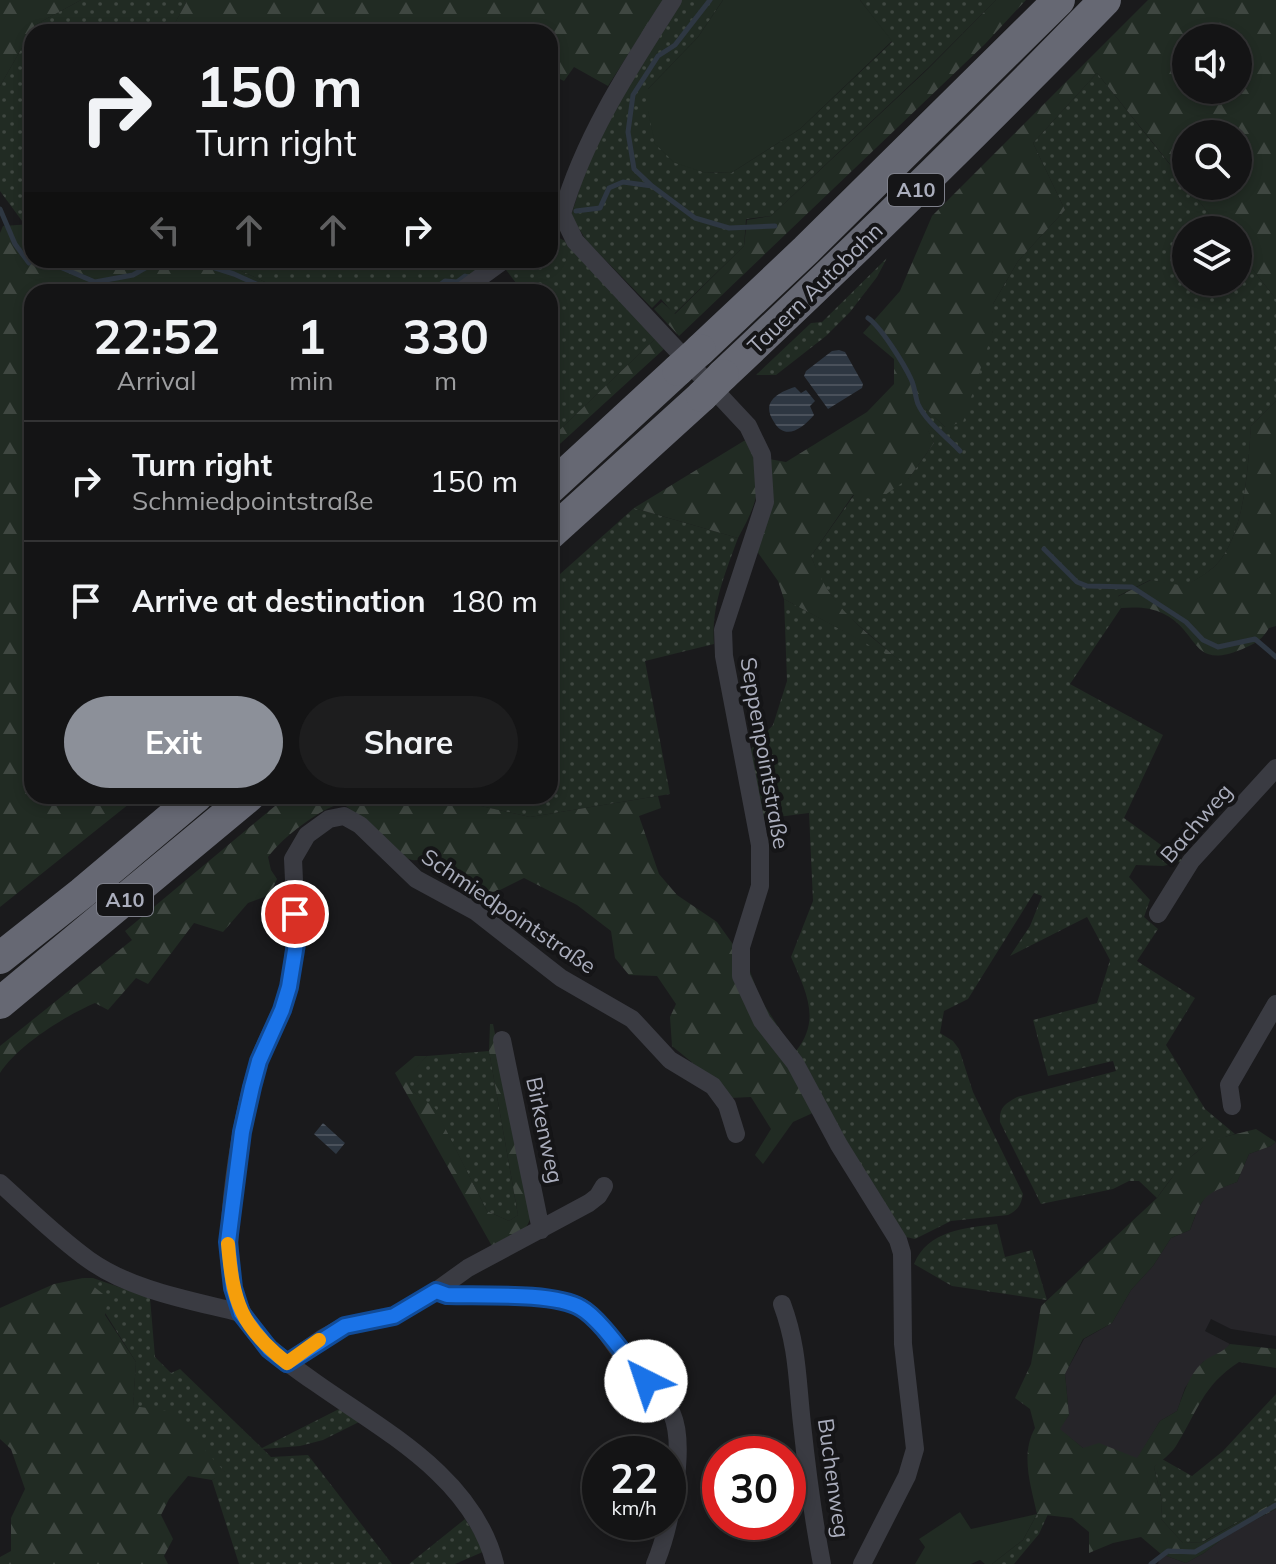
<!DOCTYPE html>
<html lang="en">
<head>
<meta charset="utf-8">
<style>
  :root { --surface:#141415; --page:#1d1d1e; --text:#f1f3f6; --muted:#9d9ea0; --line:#333334; --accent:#8c9099 }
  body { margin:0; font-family:Mulish,sans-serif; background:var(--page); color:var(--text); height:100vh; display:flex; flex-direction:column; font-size:30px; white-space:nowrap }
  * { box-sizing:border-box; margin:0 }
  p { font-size:26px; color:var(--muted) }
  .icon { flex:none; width:44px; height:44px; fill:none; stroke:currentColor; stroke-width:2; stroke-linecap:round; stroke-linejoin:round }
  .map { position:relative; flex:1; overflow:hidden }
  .panel { position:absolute; left:24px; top:284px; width:534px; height:520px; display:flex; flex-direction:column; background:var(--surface); border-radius:24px; box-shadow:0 4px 12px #0003,0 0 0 2px var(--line) }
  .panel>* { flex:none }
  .hud { position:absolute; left:24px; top:24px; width:534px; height:244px; border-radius:24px; box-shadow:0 4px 12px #0003,0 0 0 2px var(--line); background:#141415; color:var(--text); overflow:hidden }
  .controls { position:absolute; left:1172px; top:24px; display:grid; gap:16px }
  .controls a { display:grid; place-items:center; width:80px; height:80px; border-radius:50%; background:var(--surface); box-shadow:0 4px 12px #0003,0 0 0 2px var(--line); font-size:40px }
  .speed { position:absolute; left:582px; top:1436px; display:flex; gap:16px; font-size:40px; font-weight:700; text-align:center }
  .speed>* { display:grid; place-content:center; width:104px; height:104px; border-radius:50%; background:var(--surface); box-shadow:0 4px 12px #0003,0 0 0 2px var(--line); line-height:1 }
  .speed small { font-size:20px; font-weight:400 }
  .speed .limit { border:12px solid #d22; background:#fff; color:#111 }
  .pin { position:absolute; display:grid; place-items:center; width:68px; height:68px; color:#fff; margin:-34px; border:4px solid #fff; border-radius:50%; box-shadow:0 2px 8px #0007 }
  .me { position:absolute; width:88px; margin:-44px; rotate:319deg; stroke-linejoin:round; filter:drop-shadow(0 0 6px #0008) }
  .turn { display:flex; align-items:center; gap:28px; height:168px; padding:0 40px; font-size:36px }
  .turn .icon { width:104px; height:104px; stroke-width:2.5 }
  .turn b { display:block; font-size:56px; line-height:68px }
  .lanes { display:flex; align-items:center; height:76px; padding:0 40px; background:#0003; justify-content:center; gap:40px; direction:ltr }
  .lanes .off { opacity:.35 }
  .eta { display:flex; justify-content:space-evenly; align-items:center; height:136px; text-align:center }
  .eta b { font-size:48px; font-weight:700; line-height:56px }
  .primary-button { display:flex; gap:16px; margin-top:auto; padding:16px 40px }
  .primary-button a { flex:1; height:92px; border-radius:48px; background:var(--accent); color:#fff; font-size:32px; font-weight:700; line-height:92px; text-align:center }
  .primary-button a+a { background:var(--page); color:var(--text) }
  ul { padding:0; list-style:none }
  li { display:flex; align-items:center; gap:24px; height:120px; padding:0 40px; border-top:2px solid var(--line) }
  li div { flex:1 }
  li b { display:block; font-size:30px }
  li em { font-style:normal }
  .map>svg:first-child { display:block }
  .built { fill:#262529 }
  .grass { fill:url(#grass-dots) }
  .forest { fill:url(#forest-firs); fill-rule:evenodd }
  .green { fill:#212b23 }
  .water { fill:url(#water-rules) }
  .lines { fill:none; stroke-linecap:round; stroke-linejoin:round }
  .stream { stroke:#2e3742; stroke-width:5 }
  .street { stroke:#3a3b42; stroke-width:18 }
  .highway { stroke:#666873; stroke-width:32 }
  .highway-bridge { stroke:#666873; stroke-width:32 }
  .route-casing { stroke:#114b97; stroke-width:20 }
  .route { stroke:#1a73e8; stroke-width:14 }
  .slow { stroke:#f59e0b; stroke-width:14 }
  .labels { text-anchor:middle; stroke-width:8; stroke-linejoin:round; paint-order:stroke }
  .shield { fill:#151517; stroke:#7e808b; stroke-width:2 }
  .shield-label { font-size:20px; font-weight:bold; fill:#abaebd }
  .street-label { font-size:22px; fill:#abaebd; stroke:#151517 }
</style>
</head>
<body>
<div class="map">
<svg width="1276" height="1564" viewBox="0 0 1276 1564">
  <defs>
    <pattern id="grass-dots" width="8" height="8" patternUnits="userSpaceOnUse" patternTransform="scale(2)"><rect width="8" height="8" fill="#212b23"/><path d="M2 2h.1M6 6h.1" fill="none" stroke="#3f4741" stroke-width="1.8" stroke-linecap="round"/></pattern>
    <pattern id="forest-firs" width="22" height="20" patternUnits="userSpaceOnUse" patternTransform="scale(2)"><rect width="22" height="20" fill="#212b23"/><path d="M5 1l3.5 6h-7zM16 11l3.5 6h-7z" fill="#3f4741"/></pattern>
    <pattern id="water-rules" width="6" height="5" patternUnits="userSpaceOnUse" patternTransform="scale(2)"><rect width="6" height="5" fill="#2e3742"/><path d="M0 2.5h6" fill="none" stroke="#4a515b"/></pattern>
  </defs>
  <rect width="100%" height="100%" fill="#1a1a1c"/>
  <path class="built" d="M1276,1142V1336L1231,1329L1211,1319L1205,1331L1230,1344L1224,1352L1203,1362L1185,1388L1177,1411L1160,1421L1137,1459L1083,1448L1059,1429L1069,1415L1065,1374L1084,1339L1112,1323L1131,1290L1153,1266L1171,1238L1190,1230L1198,1209L1208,1192L1237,1182L1249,1154L1271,1146Z
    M1276,1509V1564H1158L1161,1554L1186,1563L1204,1553L1230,1533Z"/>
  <path class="grass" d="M81,0H184L186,3L170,32H32V224L25,225L0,191V86L35,25Z
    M679,0H723L698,37L648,89L702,172L731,173L800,129L892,42L860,0H996L928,68L771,216L746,219L744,246L674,314L661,299L652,308L586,240L571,216L597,133Z
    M1097,73L1222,230H1186V282H1238V251L1276,299V401L1251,426C1248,466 1245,535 1216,565C1208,573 1195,580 1185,587L1150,580L1118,596L1121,608L1070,684L1163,735L1124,818L1183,861L1163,866L1136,865L1129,877L1150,900L1144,917L1158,929L1137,961L1195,998L1166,1045L1205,1109L1235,1134C1196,1144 1180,1166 1157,1198L1139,1181H1129L1113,1189L1041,1204L1000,1122C999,1107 1005,1104 1017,1097L1116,1071L1113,1061L1048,1076L1033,1020L1097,1003L1110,960L1087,917L1010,956L1030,926L1042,896L1034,893L968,999L944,1011L940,1033L953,1041L959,1049L973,1092L1023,1194C1021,1205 1018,1210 1008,1215L951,1221L915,1239L906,1237L852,1157L796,1051C822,1019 805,990 791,957L813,901L809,813L762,819L749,751L773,725L787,681L784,599L900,661L842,611L819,577L811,556L854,495L909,478L934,443L917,408H925L945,427L993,331V304L1018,261L1065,210L1033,143Z
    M550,233L565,241L655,339L550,439V292H523L503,266L510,260H550Z
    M887,258L877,277L850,312L826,336L776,375H756L811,323L822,322Z
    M217,260H491L471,278L448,292H287Z
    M634,508L738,538C725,574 711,606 714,644L645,661L670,794L530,817L436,796H550V583Z
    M489,1051L518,1215L509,1221L487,1211L435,1109L411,1090L406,1078L427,1056Z
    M997,1224L1005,1257L1032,1250L1047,1300L952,1286L914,1264C928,1230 965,1228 997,1224Z
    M83,1278H93L150,1298L155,1357L171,1373L180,1369L262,1448L339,1409L359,1422L323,1440L300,1446L263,1449L271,1457L308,1455L392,1564H239L212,1480L225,1472L133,1406L136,1362Z
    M1276,1394V1501L1202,1542L1183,1543L1161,1519L1162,1501L1154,1467L1162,1459L1192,1476L1223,1451Z
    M1037,1514H1048L1039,1534L1014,1564H992L1023,1540Z
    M465,1519L485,1551L455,1564H409Z"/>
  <path class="forest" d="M0,0H81L35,25L0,86Z
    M184,0H663L608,86L574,67L564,81L550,74V32H170L186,3Z
    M996,0H1026L985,44L679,336L654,309L662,302L675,314L744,246L747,220L771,216L928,69Z
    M1148,0H1276V299L1238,251V230H1222L1187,186H1238V134H1186V184L1097,73L1033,143L1065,210L1018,261L993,304V331L963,422L945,427L926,409L918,408L934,443L909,478L878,500L853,495L811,556C831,609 862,628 904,664L784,599L778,581L754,547L769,459L786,462L867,412L894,384V359L863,333L900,291L932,216ZM1186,38H1238V90H1186Z
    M32,224V260H217L287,292H263L255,288V292H32V796H139L0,907V233L3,226Z
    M655,339L664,349L550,453V439Z
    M1276,401V626L1269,628C1261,641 1255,644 1240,650C1191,670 1199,631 1164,614C1150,607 1137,607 1121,608L1117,597L1151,580L1185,586C1195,580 1208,573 1216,565C1245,535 1248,466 1251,426Z
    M747,439C764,483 760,498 738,538L634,508Z
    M287,796H436L530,817L658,796L661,808L639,816L659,874L677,895L717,922L735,947L749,969L761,1000L788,1042L817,1111L793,1122L763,1164L755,1155L771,1129L751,1097L730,1098L716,1082L672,1046L670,1017L676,1004L657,976L629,975L615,958L611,931L577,905L524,878L500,890L485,894C468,880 452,868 431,860C425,858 418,861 412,860C389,854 363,817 342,803C318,810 283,837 268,857L271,870L277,879L270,895L248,903L223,932L194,923L148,984L136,978L108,1010L95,1003C65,1016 18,1045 0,1073V1046L132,940L125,931Z
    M490,1024H493L531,1212C530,1234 510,1238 493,1248L395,1073L415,1056H427L407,1078L411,1090L435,1108L487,1211L509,1221L518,1215L489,1051Z
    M1256,1129L1276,1142L1271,1146L1249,1154L1237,1182C1203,1195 1203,1195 1190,1230L1171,1238L1153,1266L1131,1290L1112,1323L1083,1339L1065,1374L1069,1415L1060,1429L1083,1448L1099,1443L1137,1458L1160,1421L1177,1411C1183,1395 1189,1375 1202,1363C1210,1355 1222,1354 1230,1344L1276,1349V1368L1239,1362C1202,1386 1198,1411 1176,1446C1171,1454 1161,1461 1154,1467L1162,1501L1161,1519L1183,1543L1203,1542L1276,1501V1509L1230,1533L1204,1553L1186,1563L1161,1554L1141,1537L1113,1543L1089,1553V1532L1072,1518L1037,1514C1031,1486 1020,1455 1035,1428L1030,1409L1015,1398L1031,1364L1041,1306L1157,1198L1182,1164L1212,1140Z
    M83,1278L108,1298L105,1315L136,1362L133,1406L169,1411L226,1473L212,1480L188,1476L169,1499L161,1515L173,1539L164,1556L168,1564H0V1557L11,1551V1518L25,1489L11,1449L0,1439V1308L54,1284Z"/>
  <path class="green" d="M723,0H860L892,41L800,129L731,173L703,172L675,163L655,144L648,111V89L698,37Z
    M960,1512L971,1529L1037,1514L1023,1540L992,1564H985L980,1560L971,1564H915L925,1547L919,1539Z"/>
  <path class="water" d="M839,350L845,352L863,384L862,388L828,409L804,376L806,371L832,351Z
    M795,387L801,393L806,390L815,401L810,406L814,415C802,429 785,441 774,422C761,403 776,393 795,387Z
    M323,1123L345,1143L336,1154L314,1134Z"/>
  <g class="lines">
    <path class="stream" d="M710,0L675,45L658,56L633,95L628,132L634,169L652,186L695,218L729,228L775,226
      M0,209L15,244L29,263
      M576,211L600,208L609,188L623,182L652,186
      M190,260L234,274L274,292
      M60,267L95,282L133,275L159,260
      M413,292L433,290L445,281L457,282L465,276L471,278
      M868,318C881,327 904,364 911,379C915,387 915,396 918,404C926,422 947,437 960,451
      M1044,549L1077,582L1087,586L1132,587L1186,622L1203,640L1218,647L1255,639L1276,657
      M1151,1564L1168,1551L1195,1552L1276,1505"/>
    <path class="street" d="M673,0C629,69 585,135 562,214L575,241L748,426L762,455L765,502L723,630L724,656L760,845V886L741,947V976L762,1021L795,1063L839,1145L898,1240L902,1253L903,1344L915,1449L907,1476L862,1564
      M460,292L504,260
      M1158,914L1191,861L1276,768
      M502,1040L541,1230
      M1232,1106L1229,1085L1276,1004
      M0,1183C29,1209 58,1238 89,1260C133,1291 190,1300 241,1313
      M436,1291L468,1268L589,1203L598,1196L604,1186
      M782,1304C798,1347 797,1380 802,1424C807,1471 813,1518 822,1564
      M287,1363L323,1338L345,1326L394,1316L436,1291L447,1295C479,1296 554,1292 581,1307C598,1317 609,1338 621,1353C636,1373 662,1390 672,1414C687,1448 669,1531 655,1564
      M495,1564C473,1477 384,1431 316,1383C281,1359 246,1335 234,1291C220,1237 241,1119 258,1064C266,1037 284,1014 289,986C298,944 295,902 293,859L307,835L329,819L344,816L360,825L416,879L475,911L561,978L632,1019L670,1060L713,1086L727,1105L736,1134"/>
    <path class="highway" d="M700,350L806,250L1059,0
      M723,375C853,253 981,128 1105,0
      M550,488L678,370
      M550,534L702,396
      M0,958L82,893L197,796
      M0,1003L249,796"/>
    <path class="highway-bridge" d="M678,370L700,350
      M702,396L723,375"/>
  </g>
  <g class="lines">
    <defs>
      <path id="route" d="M295,914L296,944L289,987L282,1010L259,1061L252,1087L242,1132L228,1242L233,1288L241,1313L269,1349L287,1363L345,1326L394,1316L436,1291L447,1295C479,1296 555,1292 581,1308C601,1319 629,1362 646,1381"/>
    </defs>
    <use href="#route" class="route-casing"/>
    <use href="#route" class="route"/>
    <path class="slow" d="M228,1244C233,1302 240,1326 287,1363L319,1340"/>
  </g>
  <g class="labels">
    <g class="shield">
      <rect x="888" y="174" width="56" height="32" rx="6"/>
      <rect x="97" y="884" width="56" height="32" rx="6"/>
    </g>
    <g class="shield-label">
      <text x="916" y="197">A10</text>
      <text x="125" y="907">A10</text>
    </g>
    <g class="street-label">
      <text transform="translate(815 288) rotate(-44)" y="8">Tauern Autobahn</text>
      <text transform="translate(765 753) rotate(80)" y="8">Seppenpointstraße</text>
      <text transform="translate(1196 823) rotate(-49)" y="8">Bachweg</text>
      <text transform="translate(509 911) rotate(34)" y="8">Schmiedpointstraße</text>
      <text transform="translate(545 1130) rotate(78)" y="8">Birkenweg</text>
      <text transform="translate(834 1478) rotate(82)" y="8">Buchenweg</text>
    </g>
  </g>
</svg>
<div class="controls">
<a><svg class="icon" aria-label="sound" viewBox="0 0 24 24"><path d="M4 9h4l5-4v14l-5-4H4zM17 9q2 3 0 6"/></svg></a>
<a><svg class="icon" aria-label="search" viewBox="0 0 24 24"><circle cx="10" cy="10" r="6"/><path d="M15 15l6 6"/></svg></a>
<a><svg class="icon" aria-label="layers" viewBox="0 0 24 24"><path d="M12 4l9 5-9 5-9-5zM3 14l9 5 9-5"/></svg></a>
</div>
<div class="speed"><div>22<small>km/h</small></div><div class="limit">30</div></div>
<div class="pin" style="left:295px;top:914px;background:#d93025"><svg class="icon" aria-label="arrive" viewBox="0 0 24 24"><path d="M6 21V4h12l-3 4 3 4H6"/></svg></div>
<svg class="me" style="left:646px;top:1381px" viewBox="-20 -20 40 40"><circle r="19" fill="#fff"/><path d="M0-13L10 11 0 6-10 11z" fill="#1a73e8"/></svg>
<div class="hud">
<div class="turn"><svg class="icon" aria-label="right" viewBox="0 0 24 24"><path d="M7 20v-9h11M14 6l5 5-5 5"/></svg><div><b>150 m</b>Turn right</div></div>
<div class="lanes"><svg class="icon off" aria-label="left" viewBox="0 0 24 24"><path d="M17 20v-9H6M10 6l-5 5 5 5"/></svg><svg class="icon off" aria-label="ahead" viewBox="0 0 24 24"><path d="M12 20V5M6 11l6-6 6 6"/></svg><svg class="icon off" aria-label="ahead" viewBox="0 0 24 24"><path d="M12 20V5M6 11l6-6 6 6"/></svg><svg class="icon" aria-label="right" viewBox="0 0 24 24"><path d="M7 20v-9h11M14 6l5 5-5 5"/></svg></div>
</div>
<section class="panel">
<div class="eta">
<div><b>22:52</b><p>Arrival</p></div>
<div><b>1</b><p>min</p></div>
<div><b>330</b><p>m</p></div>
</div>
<ul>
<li><svg class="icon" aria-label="right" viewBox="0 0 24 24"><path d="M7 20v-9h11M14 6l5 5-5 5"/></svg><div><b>Turn right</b><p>Schmiedpointstraße</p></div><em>150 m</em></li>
<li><svg class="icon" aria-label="arrive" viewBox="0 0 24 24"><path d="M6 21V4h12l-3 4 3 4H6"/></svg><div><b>Arrive at destination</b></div><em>180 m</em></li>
</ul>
<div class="primary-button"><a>Exit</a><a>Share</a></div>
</section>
</div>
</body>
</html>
